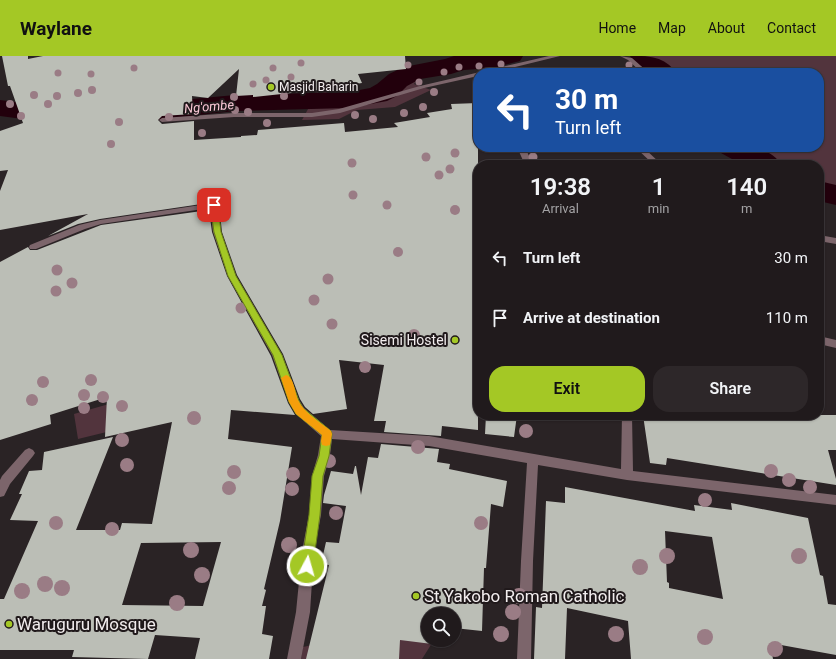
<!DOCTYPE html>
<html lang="en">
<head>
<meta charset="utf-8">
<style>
  :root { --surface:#201a1c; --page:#2d2729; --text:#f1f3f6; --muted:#a2a1a3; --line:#3d383b; --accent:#a4c825 }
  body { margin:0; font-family:Roboto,sans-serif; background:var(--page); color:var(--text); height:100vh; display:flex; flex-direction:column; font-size:15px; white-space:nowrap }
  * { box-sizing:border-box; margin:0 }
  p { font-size:13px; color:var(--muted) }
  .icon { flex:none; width:22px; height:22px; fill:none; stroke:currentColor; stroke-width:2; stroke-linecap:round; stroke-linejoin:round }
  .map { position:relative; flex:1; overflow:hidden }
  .side { position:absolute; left:473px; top:104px; width:351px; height:260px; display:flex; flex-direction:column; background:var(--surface); border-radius:16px; box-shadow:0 1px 3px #0004,0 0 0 1px var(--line) }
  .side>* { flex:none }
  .hud { position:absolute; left:473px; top:12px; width:351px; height:84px; border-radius:16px; box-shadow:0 1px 3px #0004,0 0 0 1px var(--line); background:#1a4fa0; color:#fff; overflow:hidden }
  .buttons { position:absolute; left:421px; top:551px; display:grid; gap:8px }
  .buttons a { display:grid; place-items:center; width:40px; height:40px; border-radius:50%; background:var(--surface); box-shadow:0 1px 3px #0004,0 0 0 1px var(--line); font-size:20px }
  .pin { position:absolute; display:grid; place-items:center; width:34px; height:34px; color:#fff; margin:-17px; border-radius:8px; box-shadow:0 2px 6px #0006 }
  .me { position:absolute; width:44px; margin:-22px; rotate:6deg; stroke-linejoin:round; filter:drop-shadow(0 0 3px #0008) }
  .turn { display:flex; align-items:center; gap:14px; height:84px; padding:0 16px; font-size:18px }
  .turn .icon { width:52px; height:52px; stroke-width:2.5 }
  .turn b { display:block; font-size:28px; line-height:34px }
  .eta { display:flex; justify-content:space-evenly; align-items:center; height:68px; text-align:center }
  .eta b { font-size:24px; font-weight:600; line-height:28px }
  .cta { display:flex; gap:8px; margin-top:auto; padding:8px 16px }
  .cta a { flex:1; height:46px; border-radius:16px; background:var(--accent); color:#111; font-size:16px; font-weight:600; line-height:46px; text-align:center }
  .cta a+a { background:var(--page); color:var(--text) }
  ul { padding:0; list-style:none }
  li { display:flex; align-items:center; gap:12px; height:60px; padding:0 16px }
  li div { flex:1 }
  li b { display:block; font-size:15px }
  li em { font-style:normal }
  header { display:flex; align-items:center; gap:24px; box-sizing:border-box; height:56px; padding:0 20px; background:var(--accent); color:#111 }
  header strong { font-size:19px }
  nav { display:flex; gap:22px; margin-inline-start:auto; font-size:14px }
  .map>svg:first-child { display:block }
  .green { fill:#52343d }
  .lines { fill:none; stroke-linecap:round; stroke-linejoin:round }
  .river { fill:#22000c; fill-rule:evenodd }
  .building { fill:#bbbeb6; fill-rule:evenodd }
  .street { fill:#7c656b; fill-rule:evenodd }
  .tree { fill:#9a7c85 }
  .route { fill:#a4c825; stroke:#6b8218 }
  .slow { fill:#f59e0b }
  .poi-dot { fill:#a4c825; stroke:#20191b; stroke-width:1.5 }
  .labels { text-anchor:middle; stroke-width:4; stroke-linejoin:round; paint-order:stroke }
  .far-poi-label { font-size:12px; fill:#f2edee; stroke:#20191b; text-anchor:start }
  .far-water-label { font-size:13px; font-style:italic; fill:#f9c7d5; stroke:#20191b }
  .poi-label { font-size:14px; fill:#f2edee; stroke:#20191b; text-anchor:end }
  .near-poi-label { font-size:17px; fill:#f2edee; stroke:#20191b; text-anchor:start }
</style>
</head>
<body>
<header>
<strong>Waylane</strong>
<nav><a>Home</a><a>Map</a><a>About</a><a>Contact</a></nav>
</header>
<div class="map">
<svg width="836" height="603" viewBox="0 0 836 603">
  <rect width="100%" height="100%" fill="#2a2325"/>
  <path class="green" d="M645,0H836V139L819,133V109H763L731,91H819V17H668L657,6Z
    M416,25L414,28L431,34L395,51L357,54L339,63L302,64L319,33L361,35L373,42Z
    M165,332L168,361L78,383L74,358Z
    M380,574L434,584L422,603H301L303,591Z"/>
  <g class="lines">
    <path class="river" d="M454,0H523L520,5L493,12L464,14L451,18L420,23L407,30L397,40L387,45L349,52L235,55L117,68L38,65L0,60V44L38,49L117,50L235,39L349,36L370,32L377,28L389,18L404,11L445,3Z
      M630,0C651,0 663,0 677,17H648L633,5Z
      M717,91C740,91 767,87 782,109H743L721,97Z
      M819,125L836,129V149L819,145Z"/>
  </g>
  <path class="building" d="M2,0H28V3L43,0H405L406,13L358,18L362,27L355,28L356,30L253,41V39L236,40L239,13L208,42L192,40L193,58L162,60L158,64L162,68L194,65V84L241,81V80L257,79L258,74L344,67L345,76L398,71L394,67L430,61L427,57L452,53L451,48L478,47V252L475,284L478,285L476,327H478V374L442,370L441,380L384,376L386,365H374L384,309L339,304L347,353L313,358L305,351L300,343L283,298L237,219L222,176L219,149L215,146L100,163L78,168L48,180L88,158L0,174V135L8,114L0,115V75L23,67L10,30H8Z
    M209,154L212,176L227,220L271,300L288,347L295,359L231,354L228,383L292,391L280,465L264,533L266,534L262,550H266L262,578L273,580L269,603H195L200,582L155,579L148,603L72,601L74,594H0V543H4L38,465L10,464L22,438H19L29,415L42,414L44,396L113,381L76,474H120L122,467L152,468L172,366L105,381L107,341L50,359L51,368L0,384V206L28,191L30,194H37L101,169ZM221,486L203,550L122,549L141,487Z
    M486,359H517L514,381L485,378Z
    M643,359H681L720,363V359H731L763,364L762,359H836V394H828L836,423V429L667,402L666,409L650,407Z
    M381,388L439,393L437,406L450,408L449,413L507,425L503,451L491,448L486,512H484L482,575L454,572V558H428V584H432V588L400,584L399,603H306L329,509L321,508L326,486L339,487L346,450L323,447L324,439L331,415L353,418L355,410H356L361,439L368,401L378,402Z
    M565,431L695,455L694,449L732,454L731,447L808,462L820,519L823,520L828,548L836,549V599L770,587L773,603H631L628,565L567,552L565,603H534L536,551L542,552L546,445L565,447ZM665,475L712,481L723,543L669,532V527L667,526Z"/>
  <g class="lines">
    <path class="street" d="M549,0H560L491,17H478V20L424,32L340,57L312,61H234L162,66L159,64L162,62L234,57H312L339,53L420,30Z
      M620,0L632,2L649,17H642L628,4Z
      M517,91H525L533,109H525Z
      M635,91H643L662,109H654Z
      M214,147L218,149L221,176L236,220L282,299L299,344L304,352L330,374L429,380L621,413L622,359H632L633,415L836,439V449L627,424L538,409L533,505L531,603H517L521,505L527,407L429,390L332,383L330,399L324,420L321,459L314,495L310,556L301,603H287L296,556L302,495L309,459L312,420L318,399L321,380L296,358L289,346L272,299L228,220L213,176L210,152L101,168L85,173L36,193H30L29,191L30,189L79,169L100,164Z
      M819,179L836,182V188L819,185Z
      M819,280L836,284V292L819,288Z
      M29,392L33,394L35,397L33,400L10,428L4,440L0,441V424L2,420L25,394Z"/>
  </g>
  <g class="tree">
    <circle cx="301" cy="7" r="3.5"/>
    <circle cx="501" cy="8" r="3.5"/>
    <circle cx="408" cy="9" r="3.5"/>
    <circle cx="629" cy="9" r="3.5"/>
    <circle cx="479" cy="10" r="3.5"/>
    <circle cx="459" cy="11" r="3.5"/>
    <circle cx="134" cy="12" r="3.5"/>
    <circle cx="273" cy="12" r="3.5"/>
    <circle cx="444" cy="16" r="3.5"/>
    <circle cx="58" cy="17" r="3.5"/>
    <circle cx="91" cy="18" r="3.5"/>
    <circle cx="291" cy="21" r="3.5"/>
    <circle cx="266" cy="24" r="3.5"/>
    <circle cx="419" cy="26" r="3.5"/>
    <circle cx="253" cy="28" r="3.5"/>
    <circle cx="92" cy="34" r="4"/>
    <circle cx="434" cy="36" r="4"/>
    <circle cx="78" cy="37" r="4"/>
    <circle cx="34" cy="39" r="4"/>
    <circle cx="57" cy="40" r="4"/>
    <circle cx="284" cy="40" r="4"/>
    <circle cx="234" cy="41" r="4"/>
    <circle cx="10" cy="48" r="4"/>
    <circle cx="48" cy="48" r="4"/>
    <circle cx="423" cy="51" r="4"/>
    <circle cx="235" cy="54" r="4"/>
    <circle cx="248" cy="56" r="4"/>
    <circle cx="404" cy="57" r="4"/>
    <circle cx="355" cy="59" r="4"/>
    <circle cx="21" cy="60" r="4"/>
    <circle cx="169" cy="61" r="4"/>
    <circle cx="373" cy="63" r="4"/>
    <circle cx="119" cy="66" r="4"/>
    <circle cx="267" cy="67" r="4"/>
    <circle cx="202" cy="77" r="4"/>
    <circle cx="111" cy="88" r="4"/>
    <circle cx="455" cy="97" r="4.5"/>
    <circle cx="426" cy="101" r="4.5"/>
    <circle cx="533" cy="101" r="4.5"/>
    <circle cx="352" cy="107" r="4.5"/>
    <circle cx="450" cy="113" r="4.5"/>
    <circle cx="439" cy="119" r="4.5"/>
    <circle cx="353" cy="139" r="4.5"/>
    <circle cx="387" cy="149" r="4.5"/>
    <circle cx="455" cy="154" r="5"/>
    <circle cx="398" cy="196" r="5"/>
    <circle cx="57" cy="214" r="5.5"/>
    <circle cx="328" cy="223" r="5.5"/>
    <circle cx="72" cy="227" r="5.5"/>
    <circle cx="56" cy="235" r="5.5"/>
    <circle cx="314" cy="244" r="5.5"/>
    <circle cx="241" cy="252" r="5.5"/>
    <circle cx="332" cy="268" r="5.5"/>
    <circle cx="414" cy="279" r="6"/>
    <circle cx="365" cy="311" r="6"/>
    <circle cx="91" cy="324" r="6"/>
    <circle cx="43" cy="326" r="6"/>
    <circle cx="84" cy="339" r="6"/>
    <circle cx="103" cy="341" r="6"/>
    <circle cx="32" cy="344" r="6"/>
    <circle cx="122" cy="350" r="6"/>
    <circle cx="84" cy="352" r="6"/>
    <circle cx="194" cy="362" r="7"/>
    <circle cx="526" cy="375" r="7"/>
    <circle cx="122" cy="384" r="7"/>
    <circle cx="418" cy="391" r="7"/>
    <circle cx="329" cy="405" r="7"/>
    <circle cx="127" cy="409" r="7"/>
    <circle cx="771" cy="415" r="7"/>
    <circle cx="234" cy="416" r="7"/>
    <circle cx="293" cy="418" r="7"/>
    <circle cx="789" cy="424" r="7"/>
    <circle cx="810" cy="431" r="7"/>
    <circle cx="229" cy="432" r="7"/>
    <circle cx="292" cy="433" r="7"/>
    <circle cx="705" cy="444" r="7"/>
    <circle cx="336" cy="457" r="7"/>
    <circle cx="56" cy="467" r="7"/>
    <circle cx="481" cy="467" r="7"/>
    <circle cx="112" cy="473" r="7"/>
    <circle cx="289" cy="489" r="8"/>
    <circle cx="191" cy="494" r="8"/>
    <circle cx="667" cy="500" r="8"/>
    <circle cx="799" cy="500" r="8"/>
    <circle cx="640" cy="511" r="8"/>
    <circle cx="202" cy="519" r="8"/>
    <circle cx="45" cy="528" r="8"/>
    <circle cx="62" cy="532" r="8"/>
    <circle cx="22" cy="535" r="8"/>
    <circle cx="519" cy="540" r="8"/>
    <circle cx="177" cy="547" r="8"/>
    <circle cx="513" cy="556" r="8"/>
    <circle cx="501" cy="578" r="8"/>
    <circle cx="616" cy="578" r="8"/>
    <circle cx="705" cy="581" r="8"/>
    <circle cx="775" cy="593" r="8"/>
  </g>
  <path class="route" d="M214,147L218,149L221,176L236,220L282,299L299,345L303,352L331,375L332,378L329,400L323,420L320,459L313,510L311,514L307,516L303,514L301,510L309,459L312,420L319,400L322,379L296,358L289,346L273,299L228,220L214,176L210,149Z"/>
  <path class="slow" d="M286,319C294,321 295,337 298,344C304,357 320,366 331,375L332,378L330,389L326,390L322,389L321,385L322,379L296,358L289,346L281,322Z"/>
  <g class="poi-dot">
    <circle cx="271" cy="31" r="4"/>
    <circle cx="455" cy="284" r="4"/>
    <circle cx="416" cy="540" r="4"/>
    <circle cx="9" cy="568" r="4"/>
  </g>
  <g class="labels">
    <g class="far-poi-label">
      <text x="279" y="35">Masjid Baharin</text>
    </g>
    <g class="far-water-label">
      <text transform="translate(209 50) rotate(-5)" y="5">Ng'ombe</text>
    </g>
    <g class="poi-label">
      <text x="447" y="289">Sisemi Hostel</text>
    </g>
    <g class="near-poi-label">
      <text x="424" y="546">St Yakobo Roman Catholic</text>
      <text x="17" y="574">Waruguru Mosque</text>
    </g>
  </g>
</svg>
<div class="buttons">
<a><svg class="icon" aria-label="search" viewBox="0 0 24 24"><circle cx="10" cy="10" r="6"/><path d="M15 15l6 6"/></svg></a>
</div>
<div class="pin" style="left:214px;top:149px;background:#d93025"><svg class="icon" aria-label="arrive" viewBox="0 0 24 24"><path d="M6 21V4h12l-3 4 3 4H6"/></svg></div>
<svg class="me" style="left:307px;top:510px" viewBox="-20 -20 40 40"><circle r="17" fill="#a4c825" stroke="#fff" stroke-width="3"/><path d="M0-11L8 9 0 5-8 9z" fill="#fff"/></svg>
<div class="hud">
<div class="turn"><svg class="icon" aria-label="left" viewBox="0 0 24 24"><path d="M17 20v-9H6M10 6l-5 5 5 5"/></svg><div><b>30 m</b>Turn left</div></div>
</div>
<section class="side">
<div class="eta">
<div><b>19:38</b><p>Arrival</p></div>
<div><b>1</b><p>min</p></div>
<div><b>140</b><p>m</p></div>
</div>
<ul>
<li><svg class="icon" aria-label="left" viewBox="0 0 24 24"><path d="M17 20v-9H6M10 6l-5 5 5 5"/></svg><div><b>Turn left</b></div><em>30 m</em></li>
<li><svg class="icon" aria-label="arrive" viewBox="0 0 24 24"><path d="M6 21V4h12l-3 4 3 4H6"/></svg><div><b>Arrive at destination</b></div><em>110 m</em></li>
</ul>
<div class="cta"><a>Exit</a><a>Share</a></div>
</section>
</div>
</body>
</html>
